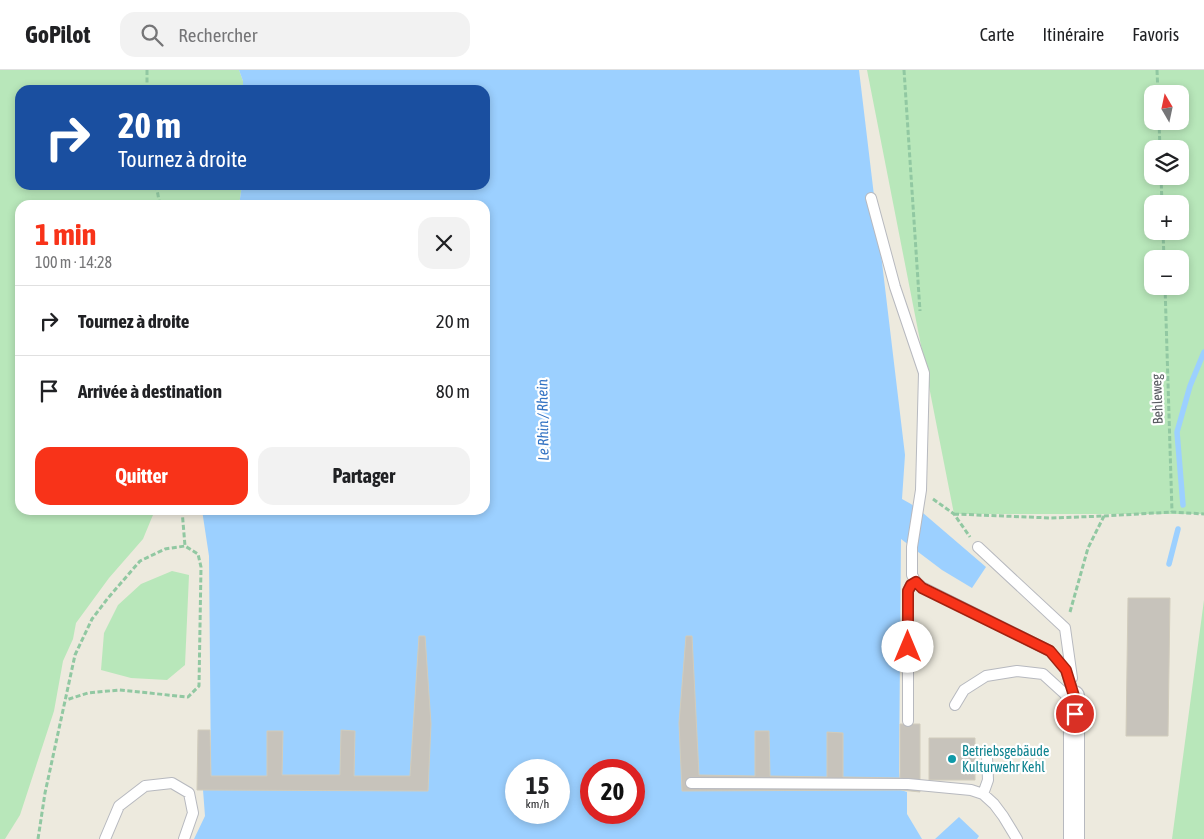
<!DOCTYPE html>
<html lang="fr">
<head>
<meta charset="utf-8">
<style>
  :root { --surface:#fff; --page:#f2f2f2; --text:#202124; --muted:#757577; --line:#e0e0e0; --accent:#f83319 }
  body { margin:0; font-family:"Asap Condensed",sans-serif; background:var(--page); color:var(--text); height:100vh; display:flex; flex-direction:column; font-size:19px; white-space:nowrap }
  * { box-sizing:border-box; margin:0 }
  p { font-size:16px; color:var(--muted) }
  .icon { flex:none; width:28px; height:28px; fill:none; stroke:currentColor; stroke-width:2; stroke-linecap:round; stroke-linejoin:round }
  .map { position:relative; flex:1; overflow:hidden }
  .sheet { position:absolute; left:15px; top:130px; width:475px; height:315px; display:flex; flex-direction:column; background:var(--surface); border-radius:15px; box-shadow:0 2px 8px #0003 }
  .sheet>* { flex:none }
  .hud { position:absolute; left:15px; top:15px; width:475px; height:105px; border-radius:15px; box-shadow:0 2px 8px #0003; background:#1a4fa0; color:#fff; overflow:hidden }
  .needle { width:32px; rotate:351deg }
  .buttons { position:absolute; left:1144px; top:15px; display:grid; gap:10px }
  .buttons a { display:grid; place-items:center; width:45px; height:45px; border-radius:10px; background:var(--surface); box-shadow:0 2px 8px #0003; font-size:25px }
  .speed { position:absolute; left:505px; top:689px; display:flex; gap:10px; font-size:25px; font-weight:700; text-align:center }
  .speed>* { display:grid; place-content:center; width:65px; height:65px; border-radius:50%; background:var(--surface); box-shadow:0 2px 8px #0003; line-height:1 }
  .speed small { font-size:12px; font-weight:400 }
  .speed .limit { border:8px solid #d22; background:#fff; color:#111 }
  .pin { position:absolute; display:grid; place-items:center; width:42px; height:42px; color:#fff; margin:-21px; border:2px solid #fff; border-radius:50%; box-shadow:0 1px 5px #0007 }
  .me { position:absolute; width:55px; margin:-28px; rotate:0deg; stroke-linejoin:round; filter:drop-shadow(0 0 4px #0008) }
  .turn { display:flex; align-items:center; gap:18px; height:105px; padding:0 20px; font-size:22px }
  .turn .icon { width:65px; height:65px; stroke-width:2.5 }
  .turn b { display:block; font-size:35px; line-height:42px }
  .round { display:grid; place-items:center; flex:none; width:52px; height:52px; border-radius:15px; background:var(--page) }
  .head { display:flex; align-items:center; justify-content:space-between; height:85px; padding:0 20px }
  h1 { font-size:30px; font-weight:700; line-height:38px; color:var(--accent) }
  .action { display:flex; gap:10px; margin-top:auto; padding:10px 20px }
  .action a { flex:1; height:58px; border-radius:15px; background:var(--accent); color:#fff; font-size:20px; font-weight:700; line-height:58px; text-align:center }
  .action a+a { background:var(--page); color:var(--text) }
  ul { padding:0; list-style:none }
  li { display:flex; align-items:center; gap:15px; height:70px; padding:0 20px; border-top:1px solid var(--line) }
  li div { flex:1 }
  li b { display:block; font-size:19px }
  li em { font-style:normal }
  header { display:flex; align-items:center; gap:30px; box-sizing:border-box; height:70px; padding:0 25px; background:var(--surface); border-bottom:1px solid var(--line) }
  header strong { font-size:24px }
  nav { display:flex; gap:28px; margin-inline-start:auto; font-size:18px }
  .search { width:350px; height:45px; background:var(--page); display:flex; align-items:center; gap:12px; box-sizing:border-box; padding:0 18px; border-radius:15px; color:var(--muted); font-size:19px }
  .map>svg:first-child { display:block }
  .green { fill:#b8e7ba; fill-rule:evenodd }
  .water { fill:#9cd0ff; fill-rule:evenodd }
  .lines { fill:none; stroke-linecap:round; stroke-linejoin:round }
  .stream { stroke:#9cd0ff; stroke-width:5.5 }
  .building { fill:#c7c3bb; stroke:#d1ccbc }
  .lane-casing { stroke:#b7b9bf; stroke-width:12 }
  .street-casing { stroke:#b7b9bf; stroke-width:22 }
  .path { stroke:#91c8a2; stroke-width:3; stroke-dasharray:5 2.5; stroke-linecap:butt }
  .lane { stroke:#fff; stroke-width:10 }
  .street { stroke:#fff; stroke-width:20 }
  .route-casing { stroke:#a12110; stroke-width:12 }
  .route { stroke:#f83319; stroke-width:9 }
  .culture-dot { fill:#0f9aa8; stroke:#fff; stroke-width:2 }
  .labels { text-anchor:middle; stroke-width:4.5; stroke-linejoin:round; paint-order:stroke }
  .street-label { font-size:14px; fill:#585b61; stroke:#fff }
  .culture-label { font-size:14px; fill:#0d838f; stroke:#fff; text-anchor:start }
  .water-label { font-size:15px; font-style:italic; fill:#3373c3; stroke:#fff }
</style>
</head>
<body>
<header>
<strong>GoPilot</strong>
<div class="search"><svg class="icon" aria-label="search" viewBox="0 0 24 24"><circle cx="10" cy="10" r="6"/><path d="M15 15l6 6"/></svg>Rechercher</div>
<nav><a>Carte</a><a>Itinéraire</a><a>Favoris</a></nav>
</header>
<div class="map">
<svg width="1204" height="769" viewBox="0 0 1204 769">
  <rect width="100%" height="100%" fill="#edeade"/>
  <path class="green" d="M0,0H239L243,11V20H20V115H242L239,135H20V440H155L143,469L109,508L76,553L73,569L63,591L54,641L20,745L5,769H0Z
    M867,0H1204V444H954ZM1152,24H1180V51H1152ZM1152,79H1180V106H1152ZM1152,134H1180V161H1152ZM1152,189H1180V216H1152Z
    M172,501L189,505L185,595L167,610L131,608L101,600L104,563L118,535L141,514Z
    M1204,530V769H1172Z"/>
  <path class="water" d="M239,0H859L905,385L902,429L911,434L923,443L986,497L972,518L942,500L901,469L899,702L901,720L907,722V744L922,769H194L205,746L203,720L211,706L209,486L202,440H485V135H239L242,115H485V20H243V11ZM516,700H559V742H516ZM591,700H634V742H591Z
    M959,747L979,766L977,769H935Z"/>
  <g class="lines">
    <path class="stream" d="M1183,435L1177,362L1190,316L1204,282
      M1169,494L1178,459"/>
  </g>
  <path class="building" d="M1128,528H1170L1168,666H1126Z
    M419,566H425L431,654L428,721L197,720L198,660H210L211,706H267V661H283L282,705H340L341,660L355,661L354,706H410Z
    M686,566H692L699,705L755,706V661H769L770,706L827,707V662L843,663V707L900,708V654H920V722L901,720L682,721L679,653Z
    M929,668H975V710H929Z"/>
  <g class="lines">
    <defs>
      <path id="lane" d="M871,128L895,217L924,303L921,420L912,477V505L916,512L922,517L1050,581L1066,600L1074,626
        M978,477L1065,558L1072,608
        M955,635L964,620L986,606L1017,601L1043,604L1065,624L1071,636
        M908,651V521L911,515L916,512
        M691,713L908,714L971,720L983,724L994,734L1003,746L1017,769
        M983,724L988,710L987,686
        M105,769L119,736L145,716L172,713L189,723L193,743L184,769"/>
      <path id="street" d="M1074,769V626"/>
    </defs>
    <use href="#lane" class="lane-casing"/>
    <use href="#street" class="street-casing"/>
    <path class="path" d="M904,0L920,241
      M1157,0L1158,24
      M147,20V0
      M1159,51L1160,79
      M1161,106L1162,134
      M156,115L160,135
      M1163,161L1164,189
      M1165,216L1172,442
      M933,429L954,444L970,467
      M182,440L185,476
      M954,444L1051,448L1104,446L1172,442L1204,444
      M1070,542L1088,478L1104,446
      M38,769L45,723L75,585L92,549L108,528L140,491L165,479L185,476L198,484L201,497L199,616L188,627L119,620L88,623L66,630"/>
    <use href="#lane" class="lane"/>
    <use href="#street" class="street"/>
  </g>
  <g class="lines">
    <defs>
      <path id="route" d="M908,577V521L911,515L916,512L922,518L1050,581L1066,600L1074,626L1075,644"/>
    </defs>
    <use href="#route" class="route-casing"/>
    <use href="#route" class="route"/>
  </g>
  <circle class="culture-dot" cx="952" cy="689" r="5"/>
  <g class="labels">
    <g class="street-label">
      <text transform="translate(1157 329) rotate(-92)" y="5">Behleweg</text>
    </g>
    <g class="culture-label">
      <text x="962" y="686">Betriebsgebäude<tspan x="962" dy="16">Kulturwehr Kehl</tspan></text>
    </g>
    <g class="water-label">
      <text transform="translate(543 350) rotate(-91)" y="5">Le Rhin / Rhein</text>
    </g>
  </g>
</svg>
<div class="buttons">
<a><svg class="needle" viewBox="-14 -14 28 28"><path d="M0-13l5 13h-10z" fill="#e53935"/><path d="M0 13l5-13h-10z" fill="#757577"/></svg></a>
<a><svg class="icon" aria-label="layers" viewBox="0 0 24 24"><path d="M12 4l9 5-9 5-9-5zM3 14l9 5 9-5"/></svg></a>
<a>+</a>
<a>−</a>
</div>
<div class="speed"><div>15<small>km/h</small></div><div class="limit">20</div></div>
<div class="pin" style="left:1075px;top:644px;background:#d93025"><svg class="icon" aria-label="arrive" viewBox="0 0 24 24"><path d="M6 21V4h12l-3 4 3 4H6"/></svg></div>
<svg class="me" style="left:908px;top:577px" viewBox="-20 -20 40 40"><circle r="19" fill="#fff"/><path d="M0-13L10 11 0 6-10 11z" fill="#f83319"/></svg>
<div class="hud">
<div class="turn"><svg class="icon" aria-label="right" viewBox="0 0 24 24"><path d="M7 20v-9h11M14 6l5 5-5 5"/></svg><div><b>20 m</b>Tournez à droite</div></div>
</div>
<section class="sheet">
<div class="head"><div><h1>1 min</h1><p>100 m · 14:28</p></div><a class="round"><svg class="icon" aria-label="close" viewBox="0 0 24 24"><path d="M6 6l12 12M18 6L6 18"/></svg></a></div>
<ul>
<li><svg class="icon" aria-label="right" viewBox="0 0 24 24"><path d="M7 20v-9h11M14 6l5 5-5 5"/></svg><div><b>Tournez à droite</b></div><em>20 m</em></li>
<li><svg class="icon" aria-label="arrive" viewBox="0 0 24 24"><path d="M6 21V4h12l-3 4 3 4H6"/></svg><div><b>Arrivée à destination</b></div><em>80 m</em></li>
</ul>
<div class="action"><a>Quitter</a><a>Partager</a></div>
</section>
</div>
</body>
</html>
